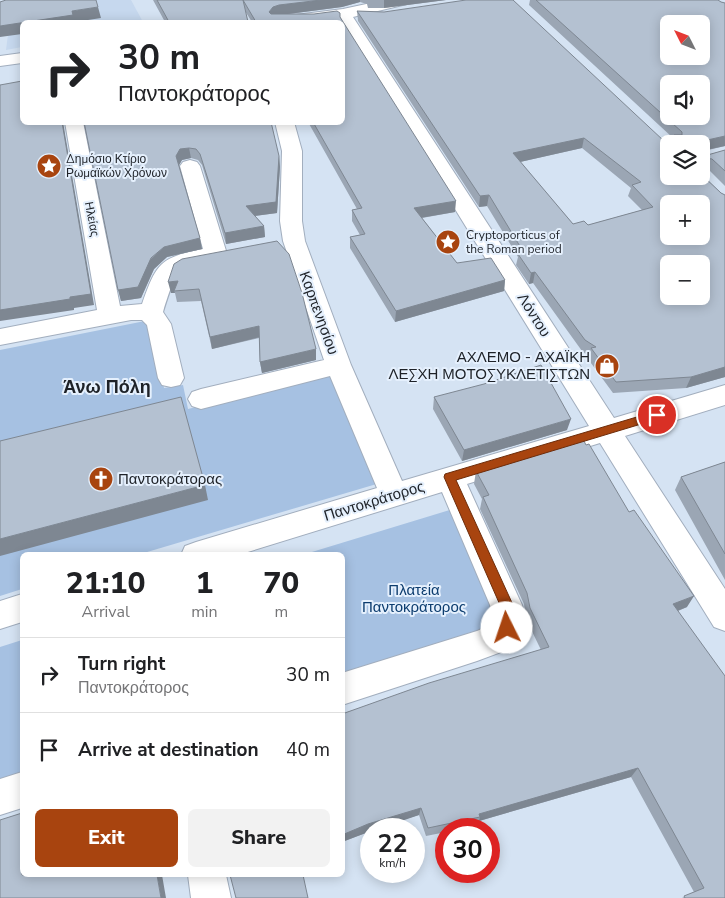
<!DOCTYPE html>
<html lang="en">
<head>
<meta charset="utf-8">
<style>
  :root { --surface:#fff; --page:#f2f2f2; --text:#202124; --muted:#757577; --line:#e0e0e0; --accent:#a8440f }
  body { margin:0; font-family:"Nunito Sans",sans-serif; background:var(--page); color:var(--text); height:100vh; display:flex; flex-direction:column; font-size:19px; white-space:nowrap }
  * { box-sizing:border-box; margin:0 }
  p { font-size:16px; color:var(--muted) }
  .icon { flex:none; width:28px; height:28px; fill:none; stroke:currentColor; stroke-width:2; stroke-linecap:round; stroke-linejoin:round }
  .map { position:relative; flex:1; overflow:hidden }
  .sheet { position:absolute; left:20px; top:552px; width:325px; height:325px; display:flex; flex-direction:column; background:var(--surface); border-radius:8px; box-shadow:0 2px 12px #0003 }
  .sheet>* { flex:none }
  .banner { position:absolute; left:20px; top:20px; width:325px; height:105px; border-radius:8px; box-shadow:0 2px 12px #0003; background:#fff; color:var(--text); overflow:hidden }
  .needle { width:32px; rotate:312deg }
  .controls { position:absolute; left:660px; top:15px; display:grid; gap:10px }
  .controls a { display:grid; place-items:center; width:50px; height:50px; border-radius:8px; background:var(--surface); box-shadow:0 2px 12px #0003; font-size:25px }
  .speed { position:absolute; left:360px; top:818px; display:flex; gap:10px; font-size:25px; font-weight:700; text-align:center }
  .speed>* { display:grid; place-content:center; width:65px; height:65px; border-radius:50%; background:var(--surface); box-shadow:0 2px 12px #0003; line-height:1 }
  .speed small { font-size:12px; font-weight:400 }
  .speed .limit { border:8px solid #d22; background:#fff; color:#111 }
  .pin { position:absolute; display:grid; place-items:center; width:42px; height:42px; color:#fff; margin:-21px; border:2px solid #fff; border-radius:50%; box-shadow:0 1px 5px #0007 }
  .me { position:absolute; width:55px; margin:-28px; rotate:356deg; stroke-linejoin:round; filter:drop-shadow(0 0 4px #0008) }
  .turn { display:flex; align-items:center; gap:18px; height:105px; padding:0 15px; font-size:22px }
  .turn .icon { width:65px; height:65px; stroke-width:2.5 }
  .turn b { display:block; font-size:35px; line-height:42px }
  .eta { display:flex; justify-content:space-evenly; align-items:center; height:85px; text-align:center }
  .eta b { font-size:30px; font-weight:800; line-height:35px }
  .button { display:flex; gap:10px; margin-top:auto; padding:10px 15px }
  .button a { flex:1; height:58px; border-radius:8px; background:var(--accent); color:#fff; font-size:20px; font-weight:800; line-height:58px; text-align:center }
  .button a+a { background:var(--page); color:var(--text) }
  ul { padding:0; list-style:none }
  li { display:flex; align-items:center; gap:15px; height:75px; padding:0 15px; border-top:1px solid var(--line) }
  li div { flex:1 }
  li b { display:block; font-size:19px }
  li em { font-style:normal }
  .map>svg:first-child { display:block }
  .built { fill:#c6d8ee }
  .green { fill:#a6c1e2 }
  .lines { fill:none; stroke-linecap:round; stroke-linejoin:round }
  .minor-casing { stroke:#a2aebe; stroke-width:2 }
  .minor { fill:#fff; fill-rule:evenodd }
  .wall { fill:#9ba6b4; fill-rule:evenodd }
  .shaded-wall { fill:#7e8792 }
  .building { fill:#b4c1d1; stroke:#7e8792; fill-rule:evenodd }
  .route { fill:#a8440f; stroke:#6d2c0a }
  .labels { text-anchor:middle; stroke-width:4; stroke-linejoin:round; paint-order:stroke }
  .far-poi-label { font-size:12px; fill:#1e2228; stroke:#e5f0fd; text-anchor:start }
  .far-street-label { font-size:12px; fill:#1e2228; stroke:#e5f0fd }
  .street-label { font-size:15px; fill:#1e2228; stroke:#e5f0fd }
  .poi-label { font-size:15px; fill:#1e2228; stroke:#e5f0fd; text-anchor:end }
  .park-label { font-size:15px; fill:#0d3d6f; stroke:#e5f0fd }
  .quarter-label { font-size:18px; font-weight:bold; fill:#1e2228; stroke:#e5f0fd }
</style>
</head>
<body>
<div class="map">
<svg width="725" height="898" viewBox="0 0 725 898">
  <rect width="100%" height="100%" fill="#d5e3f3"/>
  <path class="built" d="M80,0H131L143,22H22V47L6,50L10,19Z"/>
  <path class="green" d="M150,320L164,388L183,385L188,409L335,373L380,483L137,555H22V589L0,596V350Z
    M453,509L510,643L343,698L342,555H302Z
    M22,640V779L0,786V647Z"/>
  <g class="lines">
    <defs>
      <path id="minor" d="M385,0H414L411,3L353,17L614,418L725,385V405L625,436L725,589V631L714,627L600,443L467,484L522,605L525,616L523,628L512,648L477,661L342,705V673L477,631C492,625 494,620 490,605L442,492L238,555H181L185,546L196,542L377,488L330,376L201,409L192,406L188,399L192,392L201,389L324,360L283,241L280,221L282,151L275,122H294L302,151V221L305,241L351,365L402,481L589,426L342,26V22L338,19L314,22H272L274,19L280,17L343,9Z
        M22,53V63L0,66V56Z
        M65,122H83L120,306L142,304C156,264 160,257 203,249L180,166L183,162L190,160L197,162L200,166L227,254L224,259C176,271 179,262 163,312L171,324L184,378L180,385L171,387L162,385L158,378L147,325L142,320H131L0,345V329L97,310Z
        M22,594V622L0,629V601Z
        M22,772V808L0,815V779Z
        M188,875H226L231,898H191Z"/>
    </defs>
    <use href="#minor" class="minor-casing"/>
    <use href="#minor" class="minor"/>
  </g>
  <path class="wall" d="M153,0H446L384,8H368L367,4L360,2L342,7L289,14L340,17L455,212L422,218L457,263L505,280L504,291L395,322L350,248V237L360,235L352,221V210L357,209L308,122H342V22H252L245,11L248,22H165Z
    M530,0H718L721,2L725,3V0V146L704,151V156L725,150V186L709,170L701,169V144H669L721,193L725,195V377L686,388L613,393L588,359L589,356L582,351L533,283L529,284L516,265L518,257L487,206L479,207L358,21L357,11L384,12L664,141L672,143L673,138L529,5ZM582,148L631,188L628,196L642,210L588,225L573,224L520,162Z
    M84,122L279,156L280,167L277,213L255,216L264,226L265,237L226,244L202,165L198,160L191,158L182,160L179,165L202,249L167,257L154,269L141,298L121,301Z
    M174,264L316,360L262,373L260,362L259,338L212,349L201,301L177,302L175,293H171Z
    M434,397L567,430L462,461L433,409Z
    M725,462V580L675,490L681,477Z
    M476,471L629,512L687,607L678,611L725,898H682L694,892L631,777L479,821L477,825L460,829H446V832L426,836L419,815L371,829V831L342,842V714L541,650L526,619L524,604L480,509L482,499L474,484Z"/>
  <path class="shaded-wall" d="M321,0H360V2L342,7L280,15L273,17L269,12L273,7L279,5Z
    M384,0H446L384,8Z
    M98,7L101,18L75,22H22V34L0,37V26L72,11Z
    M62,122H63L94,305L74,308V310L0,321V310Z
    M725,136V146L701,151L703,141Z
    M584,138L582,148L511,164L513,153Z
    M189,148L191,158L182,160L178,167L176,156L180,149Z
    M279,156L280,167L277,213L247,217L246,206Z
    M489,195L487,206L479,207L480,196Z
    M456,201L455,212L414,219V208Z
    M264,226L265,237L226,244L225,233Z
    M200,238L202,249L167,257L154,269L141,298L121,301L118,290L164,247Z
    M535,272L533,283L529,284L531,273Z
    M505,280L504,291L395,322L396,311Z
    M178,281L174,291L175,293H171L168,282Z
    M259,326L260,337L212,349L210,337Z
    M316,349V360L262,373L260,362Z
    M725,367V377L686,388L691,377Z
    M571,419L567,430L462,461L464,450Z
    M205,485L208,500L0,556V539Z
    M694,596L687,607L667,615L673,604Z
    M638,768L631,777L479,821L480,817L479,814Z
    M421,808L419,815L378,829H371V831L342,842V835L368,824Z
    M157,875H162L166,898H161Z"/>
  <path class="building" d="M6,0H96L98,7L72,11L73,15L0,26V2Z
    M157,0H243L248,22H169Z
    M243,0H321L279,5L273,7L269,12L271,14H314L337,11L340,13V17L456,201L414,208L457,263L491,258L505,280L396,311L350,237L365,234L352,210L362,208L313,122H342V22H256Z
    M466,0H513L664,141L672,143L674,141V135H682V132L536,0H718L721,2L725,3V136L703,141L704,156L725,150V171L712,159L704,158L703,163L701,164V144H669V176H701V174L721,193L725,195V367L691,377L616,382L591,348L596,347L585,340L535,272L531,273L518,254L524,253L489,195L480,196L357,11L384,12ZM669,24H701V56H669ZM669,84H701V116H669ZM584,138L641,182L632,185L653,207L588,225L584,221L573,224L513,153ZM669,204H701V236H669ZM669,264H701V296H669Z
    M22,81V122H62L91,294L70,297V299L0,310V85Z
    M84,122H271L279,156L276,202L246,206L264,226L225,233L200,154L196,149L189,148L180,149L176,156L200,238L164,247L151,258L138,287L118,290Z
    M277,241L289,254L302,293L316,349L260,362L259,326L210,337L199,289L174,291L178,281L168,282L174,264L182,259Z
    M541,365L571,419L464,450L434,397L484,384Z
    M181,397L205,485L0,539V441Z
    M583,439L586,445L589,444L629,512L634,510L694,596L673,604L725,676V898H685L684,896L704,888L638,768L479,814L480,817L428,828L421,808L368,824L342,835V714L429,683L549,647L530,608L527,593L483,497L489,495L476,471Z
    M725,462V554L681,477Z
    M22,813V875H157L161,898H0V820Z
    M230,875H303L308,898H236Z"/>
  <path class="route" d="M657,411L661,412L663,415L661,418L456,480L513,605C516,615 516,622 512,632L507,634L503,632L501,628L503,616L500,605L444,477L445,474Z"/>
  <defs>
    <symbol id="sight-disc" viewBox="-11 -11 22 22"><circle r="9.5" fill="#a8440f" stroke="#e5f0fd"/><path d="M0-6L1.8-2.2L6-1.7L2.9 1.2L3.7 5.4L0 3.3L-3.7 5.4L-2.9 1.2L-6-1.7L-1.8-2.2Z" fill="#fff"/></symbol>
    <symbol id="shop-disc" viewBox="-11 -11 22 22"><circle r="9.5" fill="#a8440f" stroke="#e5f0fd"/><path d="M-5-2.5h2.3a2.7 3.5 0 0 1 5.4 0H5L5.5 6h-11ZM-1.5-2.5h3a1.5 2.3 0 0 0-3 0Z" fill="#fff"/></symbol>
    <symbol id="church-disc" viewBox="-11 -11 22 22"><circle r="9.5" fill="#a8440f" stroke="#e5f0fd"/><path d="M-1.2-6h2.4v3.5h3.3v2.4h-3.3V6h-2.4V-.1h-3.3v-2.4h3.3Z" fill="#fff"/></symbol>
  </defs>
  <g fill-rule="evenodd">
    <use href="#sight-disc" x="35" y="152" width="28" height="28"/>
    <use href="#sight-disc" x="434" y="228" width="28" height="28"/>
    <use href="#shop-disc" x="593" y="352" width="28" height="28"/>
    <use href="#church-disc" x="87" y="465" width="28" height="28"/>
  </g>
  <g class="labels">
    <g class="far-poi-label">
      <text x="66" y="163">Δημόσιο Κτίριο<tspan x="66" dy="14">Ρωμαϊκών Χρόνων</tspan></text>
      <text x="466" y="239">Cryptoporticus of<tspan x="466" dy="14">the Roman period</tspan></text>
    </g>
    <g class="far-street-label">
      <text transform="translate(92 219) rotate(79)" y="4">Ηλείας</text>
    </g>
    <g class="street-label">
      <text transform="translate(319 313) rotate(70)" y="5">Καρπενησίου</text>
      <text transform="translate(534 315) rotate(58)" y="5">Λόντου</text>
      <text transform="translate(374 501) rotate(-17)" y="5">Παντοκράτορος</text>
    </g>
    <g class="poi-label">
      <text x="590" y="362">ΑΧΛΕΜΟ - ΑΧΑΪΚΗ<tspan x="590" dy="17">ΛΕΣΧΗ ΜΟΤΟΣΥΚΛΕΤΙΣΤΩΝ</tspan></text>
      <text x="118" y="484" text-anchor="start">Παντοκράτορας</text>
    </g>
    <g class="park-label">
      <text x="414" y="595">Πλατεία<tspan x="414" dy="17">Παντοκράτορος</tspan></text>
    </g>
    <g class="quarter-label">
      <text x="107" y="393">Άνω Πόλη</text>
    </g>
  </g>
</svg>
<div class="controls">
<a><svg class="needle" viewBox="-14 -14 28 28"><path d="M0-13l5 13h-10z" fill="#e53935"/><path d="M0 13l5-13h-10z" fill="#757577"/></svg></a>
<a><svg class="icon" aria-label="sound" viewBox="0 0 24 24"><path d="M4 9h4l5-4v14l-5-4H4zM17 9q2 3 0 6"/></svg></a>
<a><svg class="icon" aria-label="layers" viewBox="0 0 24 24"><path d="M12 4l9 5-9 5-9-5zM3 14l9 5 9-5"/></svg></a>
<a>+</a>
<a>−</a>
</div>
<div class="speed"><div>22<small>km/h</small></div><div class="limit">30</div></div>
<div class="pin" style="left:657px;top:415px;background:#d93025"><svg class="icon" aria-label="arrive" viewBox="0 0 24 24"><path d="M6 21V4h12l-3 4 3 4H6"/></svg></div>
<svg class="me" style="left:507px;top:628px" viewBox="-20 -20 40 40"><circle r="19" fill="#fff"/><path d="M0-13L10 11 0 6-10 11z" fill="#a8440f"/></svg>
<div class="banner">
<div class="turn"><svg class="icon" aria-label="right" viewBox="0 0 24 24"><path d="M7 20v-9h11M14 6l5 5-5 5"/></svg><div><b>30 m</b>Παντοκράτορος</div></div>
</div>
<section class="sheet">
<div class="eta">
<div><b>21:10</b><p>Arrival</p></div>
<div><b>1</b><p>min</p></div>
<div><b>70</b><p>m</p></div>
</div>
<ul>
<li><svg class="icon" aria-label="right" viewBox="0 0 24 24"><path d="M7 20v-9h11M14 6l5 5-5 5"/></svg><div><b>Turn right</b><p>Παντοκράτορος</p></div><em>30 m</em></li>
<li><svg class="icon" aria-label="arrive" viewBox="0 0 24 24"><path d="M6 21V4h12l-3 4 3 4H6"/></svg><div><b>Arrive at destination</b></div><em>40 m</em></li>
</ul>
<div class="button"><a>Exit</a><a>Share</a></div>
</section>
</div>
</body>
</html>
